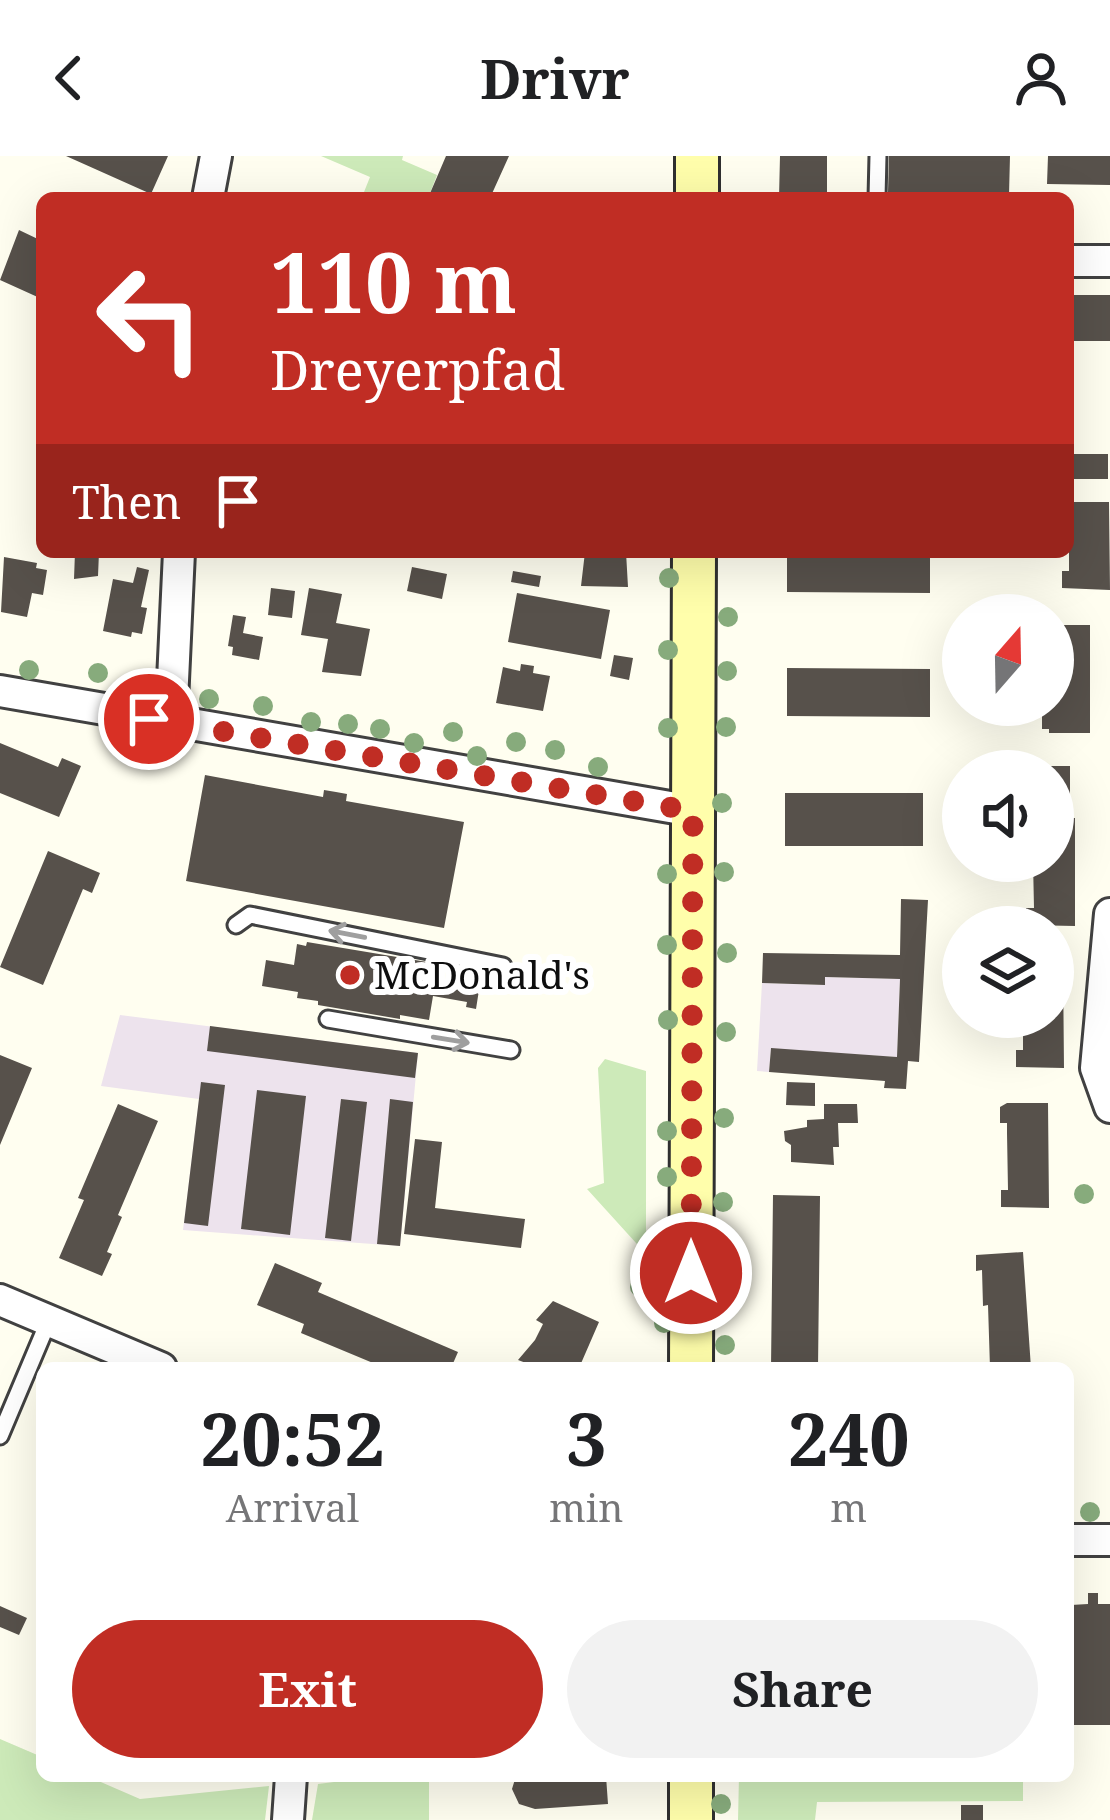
<!DOCTYPE html>
<html lang="en">
<head>
<meta charset="utf-8">
<style>
  :root { --surface:#fff; --page:#f2f2f2; --text:#202124; --muted:#757577; --accent:#c02d24 }
  body { margin:0; font-family:"Noto Serif",serif; background:var(--page); color:var(--text); height:100vh; display:flex; flex-direction:column; font-size:45px; white-space:nowrap }
  * { box-sizing:border-box; margin:0 }
  p { font-size:39px; color:var(--muted) }
  .icon { flex:none; width:66px; height:66px; fill:none; stroke:currentColor; stroke-width:2; stroke-linecap:round; stroke-linejoin:round }
  .map { position:relative; flex:1; overflow:hidden }
  .details { position:absolute; left:36px; top:1206px; width:1038px; height:420px; display:flex; flex-direction:column; background:var(--surface); border-radius:18px; box-shadow:0 12px 48px #0002 }
  .details>* { flex:none }
  .hud { position:absolute; left:36px; top:36px; width:1038px; height:366px; border-radius:18px; box-shadow:0 12px 48px #0002; background:#c02d24; color:#fff; overflow:hidden }
  .needle { width:78px; rotate:20deg }
  .controls { position:absolute; left:942px; top:438px; display:grid; gap:24px }
  .controls a { display:grid; place-items:center; width:132px; height:132px; border-radius:50%; background:var(--surface); box-shadow:0 12px 48px #0002; font-size:60px }
  .pin { position:absolute; display:grid; place-items:center; width:102px; height:102px; color:#fff; margin:-51px; border:6px solid #fff; border-radius:50%; box-shadow:0 3px 12px #0007 }
  .me { position:absolute; width:132px; margin:-66px; rotate:0deg; stroke-linejoin:round; filter:drop-shadow(0 0 9px #0008) }
  .turn { display:flex; align-items:center; gap:42px; height:252px; padding:0 36px; font-size:54px }
  .turn .icon { width:156px; height:156px; stroke-width:2.5 }
  .turn b { display:block; font-size:84px; line-height:102px }
  .then { display:flex; align-items:center; height:114px; padding:0 36px; background:#0003; gap:24px; font-size:45px }
  .eta { display:flex; justify-content:space-evenly; align-items:center; height:204px; text-align:center }
  .eta b { font-size:72px; font-weight:700; line-height:84px }
  .action { display:flex; gap:24px; margin-top:auto; padding:24px 36px }
  .action a { flex:1; height:138px; border-radius:72px; background:var(--accent); color:#fff; font-size:48px; font-weight:700; line-height:138px; text-align:center }
  .action a+a { background:var(--page); color:var(--text) }
  header { display:flex; justify-content:space-between; align-items:center; height:156px; padding:0 36px; background:var(--surface); font-size:54px; font-weight:700 }
  .map>svg:first-child { display:block }
  .industrial { fill:#ede3ed }
  .green { fill:#cdeab9 }
  .building { fill:#57514b }
  .lines { fill:none; stroke-linecap:round; stroke-linejoin:round }
  .lane-casing { stroke:#414141; stroke-width:21 }
  .street-casing { stroke:#414141; stroke-width:36 }
  .secondary-casing { stroke:#303030; stroke-width:48 }
  .lane { stroke:#fff; stroke-width:15 }
  .street { stroke:#fff; stroke-width:30 }
  .secondary { stroke:#fffeab; stroke-width:42 }
  .tree { fill:#87ab7c }
  .oneway { stroke:#9f9f9f }
  .route { stroke:#c02d24; stroke-width:21; stroke-dasharray:0 37.8 }
  .poi-dot { fill:#c02d24; stroke:#fff; stroke-width:4.5 }
  .labels { text-anchor:middle; stroke-width:12; stroke-linejoin:round; paint-order:stroke }
  .poi-label { font-size:39px; fill:#0e0e0e; stroke:#fff; text-anchor:start }
</style>
</head>
<body>
<header><svg class="icon" aria-label="back" viewBox="0 0 24 24"><path d="M15 5l-7 7 7 7"/></svg>Drivr<svg class="icon" aria-label="person" viewBox="0 0 24 24"><circle cx="12" cy="8" r="4"/><path d="M4 21q1-7 8-7t8 7"/></svg></header>
<div class="map">
<svg width="1110" height="1664" viewBox="0 0 1110 1664">
  <rect width="100%" height="100%" fill="#fffef0"/>
  <path class="industrial" d="M825,821L900,823L897,901L771,893L769,916L757,915L762,827L824,829Z
    M120,859L418,897L400,1090L183,1074L199,943L101,930Z"/>
  <path class="green" d="M321,0H403L402,4L437,19L428,42H378L364,36L370,21Z
    M605,903L646,915V1098L587,1033L604,1027L598,912Z
    M0,1583L42,1601V1620H87L140,1643L269,1630L265,1664H0Z
    M382,1620H429V1664H312L318,1628Z
    M739,1620H1023V1645L817,1646L815,1664H738Z"/>
  <path class="building" d="M66,0H168L151,38Z
    M446,0H509L490,42H428Z
    M780,0H827V42H779Z
    M889,0H1010L1009,39L888,36Z
    M1048,0H1110V29L1047,28Z
    M19,74L42,85V143L0,124Z
    M1068,139H1110V185H1068Z
    M1068,298H1108V323H1068Z
    M1069,346H1109L1110,434L1062,432V415H1069Z
    M75,396H99L98,420L74,423Z
    M585,396H626L628,431L581,430Z
    M787,396H930V437L787,436Z
    M4,401L37,407L36,412L47,414L43,439L32,437L27,461L1,456Z
    M137,411L149,414L141,451L147,452L142,478L132,476L131,481L103,475L113,423L133,427Z
    M412,411L447,418L442,443L407,435Z
    M513,415L541,420L539,431L511,426Z
    M271,432L295,435L292,462L268,459Z
    M309,432L342,438L336,467L370,473L361,520L322,516L328,483L301,479Z
    M517,437L610,454L601,503L508,486Z
    M233,459L246,461L243,477L263,481L259,504L232,499L233,491L228,490Z
    M1053,469H1090V577H1049V573H1042V557L1049,556V549H1053Z
    M614,499L633,502L629,524L610,520Z
    M521,508L534,510L533,517L550,520L543,555L496,547L503,511L520,515Z
    M787,512L930,513V561L787,560Z
    M0,587L58,611L62,602L81,610L59,661L0,637Z
    M1028,610H1070V662H1075V770L1026,769V752H1034L1033,705H1053V615H1029Z
    M205,619L323,641L324,634L336,636L347,638L346,645L464,666L444,772L186,725Z
    M785,637H923V690H785Z
    M48,695L100,717L92,737L83,733L43,829L0,811Z
    M901,743L928,744L919,906L908,905L906,933L884,932L885,925L769,916L771,892L897,901L900,823L825,821V829L762,827L763,797L900,799Z
    M307,786L439,808L435,830L479,834L476,853L466,851L467,846L433,840L429,864L400,859V863L318,849V845L297,842L298,836L262,830L266,804L294,809L297,788L306,790Z
    M1053,807H1063L1064,912L1016,911V894H1023V861H1053Z
    M210,870L418,897L415,922L207,895Z
    M0,899L32,912L0,989Z
    M201,926L225,929L208,1070L184,1067Z
    M787,926L815,927V950L786,949Z
    M257,934L306,940L290,1079L241,1073Z
    M341,943L367,946L351,1085L325,1082Z
    M390,943L413,946L400,1090L377,1088Z
    M1007,947H1048L1049,1052L1001,1051V1034H1008L1007,977V967H1000V951Z
    M118,948L158,965L118,1059L122,1061L107,1096L112,1098L102,1120L59,1102L84,1044L78,1042Z
    M824,948H857L858,967H838L839,991H833L834,1009L791,1006V989L785,985L784,975L807,971V964L824,963Z
    M415,983L442,986L435,1052L525,1063L521,1092L404,1078Z
    M773,1039L820,1040L818,1212H771Z
    M1023,1096L1031,1212H990L988,1149L983,1150L982,1114L976,1115V1099Z
    M275,1107L322,1127L318,1136L458,1196L451,1212H385L301,1177L304,1168L257,1149Z
    M553,1145L599,1166L579,1212H523L526,1207L518,1204L535,1184L543,1168L536,1164Z
    M1088,1437H1098V1448H1110V1569H1073L1068,1457H1071V1449L1088,1448Z
    M0,1450L27,1462L19,1479L0,1471Z
    M516,1620H606L608,1648L535,1653L519,1648L512,1633Z
    M961,1649H983V1664H961Z"/>
  <g class="lines">
    <defs>
      <path id="lane" d="M877,42L878,0
        M236,769L250,759L503,810
        M328,863L511,894
        M0,1280L49,1164"/>
      <path id="street" d="M208,42L216,0
        M1068,105H1110
        M0,535L693,655
        M171,567L179,396
        M1110,758L1096,912L1110,951
        M0,1144L161,1212
        M1068,1384H1110
        M288,1664L291,1620"/>
      <path id="secondary" d="M697,42V0
        M691,1212L694,396
        M691,1664V1620"/>
    </defs>
    <use href="#lane" class="lane-casing"/>
    <use href="#street" class="street-casing"/>
    <use href="#secondary" class="secondary-casing"/>
    <use href="#lane" class="lane"/>
    <use href="#street" class="street"/>
    <use href="#secondary" class="secondary"/>
  </g>
  <g class="tree">
    <circle cx="669" cy="422" r="10"/>
    <circle cx="728" cy="461" r="10"/>
    <circle cx="668" cy="494" r="10"/>
    <circle cx="29" cy="514" r="10"/>
    <circle cx="727" cy="515" r="10"/>
    <circle cx="98" cy="517" r="10"/>
    <circle cx="209" cy="543" r="10"/>
    <circle cx="263" cy="550" r="10"/>
    <circle cx="311" cy="566" r="10"/>
    <circle cx="348" cy="568" r="10"/>
    <circle cx="726" cy="571" r="10"/>
    <circle cx="668" cy="572" r="10"/>
    <circle cx="380" cy="573" r="10"/>
    <circle cx="453" cy="576" r="10"/>
    <circle cx="516" cy="586" r="10"/>
    <circle cx="414" cy="587" r="10"/>
    <circle cx="555" cy="594" r="10"/>
    <circle cx="477" cy="600" r="10"/>
    <circle cx="598" cy="611" r="10"/>
    <circle cx="722" cy="647" r="10"/>
    <circle cx="724" cy="716" r="10"/>
    <circle cx="667" cy="718" r="10"/>
    <circle cx="667" cy="789" r="10"/>
    <circle cx="727" cy="797" r="10"/>
    <circle cx="668" cy="864" r="10"/>
    <circle cx="726" cy="876" r="10"/>
    <circle cx="724" cy="962" r="10"/>
    <circle cx="667" cy="975" r="10"/>
    <circle cx="667" cy="1021" r="10"/>
    <circle cx="1084" cy="1038" r="10"/>
    <circle cx="723" cy="1046" r="10"/>
    <circle cx="666" cy="1097" r="10"/>
    <circle cx="723" cy="1115" r="10"/>
    <circle cx="640" cy="1131" r="10"/>
    <circle cx="664" cy="1167" r="10"/>
    <circle cx="725" cy="1189" r="10"/>
    <circle cx="1090" cy="1356" r="10"/>
    <circle cx="721" cy="1648" r="10"/>
  </g>
  <defs><path id="oneway-shaft" d="M-6 0H5M1.5-3L5.5 0L1.5 3" fill="none" stroke-width="1.6" stroke-linecap="round" stroke-linejoin="round" transform="scale(3)"/></defs>
  <g class="oneway">
    <use href="#oneway-shaft" transform="translate(347 778) rotate(-169)"/>
    <use href="#oneway-shaft" transform="translate(451 884) rotate(9)"/>
  </g>
  <g class="lines">
    <path class="route" d="M149,563L693,655L691,1117"/>
  </g>
  <circle class="poi-dot" cx="350" cy="819" r="12"/>
  <g class="labels">
    <g class="poi-label">
      <text x="374" y="833">McDonald's</text>
    </g>
  </g>
</svg>
<div class="controls">
<a><svg class="needle" viewBox="-14 -14 28 28"><path d="M0-13l5 13h-10z" fill="#e53935"/><path d="M0 13l5-13h-10z" fill="#757577"/></svg></a>
<a><svg class="icon" aria-label="sound" viewBox="0 0 24 24"><path d="M4 9h4l5-4v14l-5-4H4zM17 9q2 3 0 6"/></svg></a>
<a><svg class="icon" aria-label="layers" viewBox="0 0 24 24"><path d="M12 4l9 5-9 5-9-5zM3 14l9 5 9-5"/></svg></a>
</div>
<div class="pin" style="left:149px;top:563px;background:#d93025"><svg class="icon" aria-label="arrive" viewBox="0 0 24 24"><path d="M6 21V4h12l-3 4 3 4H6"/></svg></div>
<svg class="me" style="left:691px;top:1117px" viewBox="-20 -20 40 40"><circle r="17" fill="#c02d24" stroke="#fff" stroke-width="3"/><path d="M0-11L8 9 0 5-8 9z" fill="#fff"/></svg>
<div class="hud">
<div class="turn"><svg class="icon" aria-label="left" viewBox="0 0 24 24"><path d="M17 20v-9H6M10 6l-5 5 5 5"/></svg><div><b>110 m</b>Dreyerpfad</div></div>
<div class="then">Then<svg class="icon" aria-label="arrive" viewBox="0 0 24 24"><path d="M6 21V4h12l-3 4 3 4H6"/></svg></div>
</div>
<section class="details">
<div class="eta">
<div><b>20:52</b><p>Arrival</p></div>
<div><b>3</b><p>min</p></div>
<div><b>240</b><p>m</p></div>
</div>
<div class="action"><a>Exit</a><a>Share</a></div>
</section>
</div>
</body>
</html>
